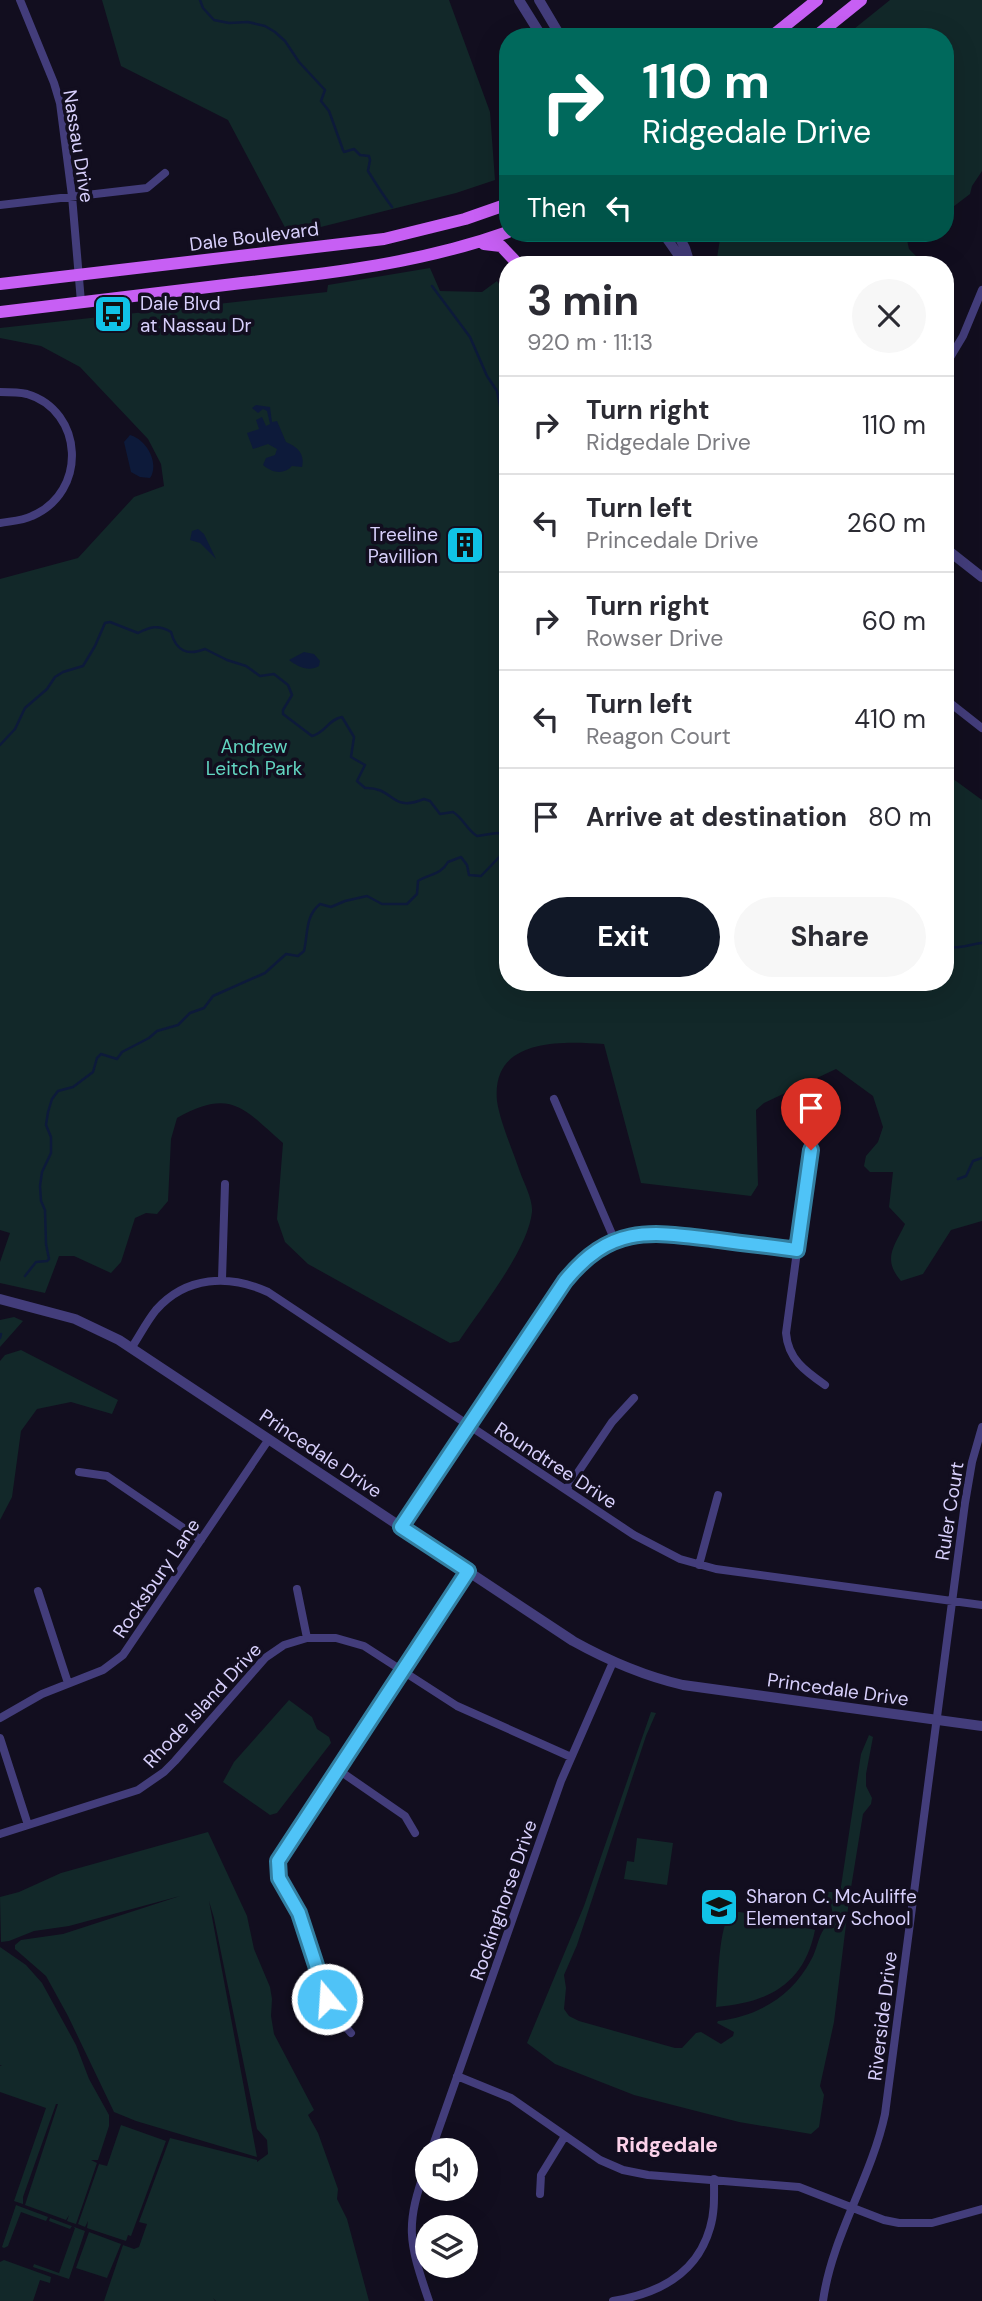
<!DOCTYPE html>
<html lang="en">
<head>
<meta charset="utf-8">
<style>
  :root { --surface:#fff; --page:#f7f7f7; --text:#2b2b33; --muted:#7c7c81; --line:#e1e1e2; --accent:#111827 }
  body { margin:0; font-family:"DM Sans",sans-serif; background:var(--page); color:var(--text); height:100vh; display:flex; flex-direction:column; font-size:26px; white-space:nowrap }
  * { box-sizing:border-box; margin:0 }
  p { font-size:23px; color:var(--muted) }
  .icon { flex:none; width:38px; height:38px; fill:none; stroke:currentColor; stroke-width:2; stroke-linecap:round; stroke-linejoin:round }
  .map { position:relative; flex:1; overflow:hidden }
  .side { position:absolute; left:499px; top:256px; width:455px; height:735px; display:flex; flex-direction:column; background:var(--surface); border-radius:28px; box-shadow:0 7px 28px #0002 }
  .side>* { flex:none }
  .top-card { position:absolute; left:499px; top:28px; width:455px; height:214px; border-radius:28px; box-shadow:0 7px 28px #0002; background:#00695c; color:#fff; overflow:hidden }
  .controls { position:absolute; left:415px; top:2138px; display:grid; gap:14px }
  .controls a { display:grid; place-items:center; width:63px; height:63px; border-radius:50%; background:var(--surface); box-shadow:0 7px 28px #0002; font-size:35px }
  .pin { position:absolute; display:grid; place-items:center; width:60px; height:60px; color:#fff; margin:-72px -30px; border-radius:50% 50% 50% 0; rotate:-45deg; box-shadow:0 0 7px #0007 }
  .pin .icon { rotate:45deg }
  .me { position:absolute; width:77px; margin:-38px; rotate:342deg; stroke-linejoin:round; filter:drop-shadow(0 0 5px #0008) }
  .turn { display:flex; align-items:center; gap:24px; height:147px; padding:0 28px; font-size:32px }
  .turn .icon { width:91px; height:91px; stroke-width:2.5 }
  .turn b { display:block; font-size:49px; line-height:60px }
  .then { display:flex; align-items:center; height:66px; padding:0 28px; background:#0003; gap:14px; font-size:26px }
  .round { display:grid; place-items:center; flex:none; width:74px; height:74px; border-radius:37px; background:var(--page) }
  .overview { display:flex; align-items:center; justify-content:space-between; height:119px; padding:0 28px }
  h1 { font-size:42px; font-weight:700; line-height:52px }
  .primary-button { display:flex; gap:14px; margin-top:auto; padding:14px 28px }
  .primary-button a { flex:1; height:80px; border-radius:42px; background:var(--accent); color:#fff; font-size:28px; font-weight:700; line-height:80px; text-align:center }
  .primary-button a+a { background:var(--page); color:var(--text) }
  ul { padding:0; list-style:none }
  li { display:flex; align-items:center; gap:21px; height:98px; padding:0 28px; border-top:2px solid var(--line) }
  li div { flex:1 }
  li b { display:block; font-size:26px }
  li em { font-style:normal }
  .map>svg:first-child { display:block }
  .green { fill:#122829 }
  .water { fill:#0d1a3a }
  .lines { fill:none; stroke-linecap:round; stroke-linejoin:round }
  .stream { stroke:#0d1a3a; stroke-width:2.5 }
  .minor { stroke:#433d7b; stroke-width:8 }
  .tertiary { stroke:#433d7b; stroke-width:10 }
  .primary { stroke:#c75ff4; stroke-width:12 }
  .route-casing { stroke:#337fa1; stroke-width:18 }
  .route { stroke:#4fc3f7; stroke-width:12 }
  .labels { text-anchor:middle; stroke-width:7; stroke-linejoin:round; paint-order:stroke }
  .street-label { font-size:19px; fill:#d8d0fc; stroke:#120e1f }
  .poi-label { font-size:19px; fill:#d8d0fc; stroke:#120e1f; text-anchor:start }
  .park-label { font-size:19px; fill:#62d6c1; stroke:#120e1f }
  .neighbourhood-label { font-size:21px; font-weight:bold; fill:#fcd2ea; stroke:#120e1f }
</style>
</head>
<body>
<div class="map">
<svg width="982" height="2301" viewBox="0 0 982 2301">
  <rect width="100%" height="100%" fill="#120e1f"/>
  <path class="green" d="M102,0H449L490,112L495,180L456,193L289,235L228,120L121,66Z
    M890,0H982V171L972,186L970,194L945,213V37H844Z
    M721,233H911L907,240L909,249L920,260L915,264H716Z
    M430,268L440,291L482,292L497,281L508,298V982H945V773L982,800V1221L951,1230L923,1274L901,1281C882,1259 894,1247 905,1224L889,1207L893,1172H870L864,1166L866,1156L878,1142L883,1127L873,1096L836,1069L764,1103L756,1110L758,1185L751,1196L641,1183L604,1044C560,1041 491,1038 497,1101C500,1122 513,1151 520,1172C524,1183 533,1200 532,1212C528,1250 481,1308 459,1341L450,1343L308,1264L285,1242L277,1219L283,1143C243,1108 231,1088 177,1118L171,1139L168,1201L157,1214L146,1213L135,1218L121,1262L111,1273L74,1256H59L45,1293L0,1283V1262L10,1233L0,1230V579L78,558L134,497L164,486L161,464L148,439L80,367L41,346L0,338V328L327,292L328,285Z
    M14,1317L23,1321L0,1347V1320Z
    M21,1350L118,1400L112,1414L71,1402L37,1409L21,1431L12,1497L0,1520V1361L5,1355Z
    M289,1700L312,1717L317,1729L329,1737L331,1743L277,1813L270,1815L223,1782L234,1762Z
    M651,1712L656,1713L646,1736L577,1945L564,1975L566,1988L564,2009L569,2016L579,2021L675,2048H682L696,2033L701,2032L721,2044L733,2036L734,2032L717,2023L718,2021C759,2016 792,1996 811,1960C817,1950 818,1937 824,1929C827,1923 831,1922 833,1916L831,1904L821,1895V1891L840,1893L861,1754L869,1735L873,1737L866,1774V1786L872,1798L871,1804L863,1814L849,1900L834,2022L820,2086L824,2095L819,2127L811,2134L739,2122L634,2095L555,2064L527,2043L584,1906Z
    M208,1832L247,1916L254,1949L270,1987L272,1999L271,2016L274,2034L314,2110L308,2115L318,2133L338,2189L337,2199L347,2219L369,2301H216L213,2298L215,2301H104L123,2245L134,2249L139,2247L147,2224L139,2222L170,2138L257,2160V2162L268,2154L267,2140L257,2129L214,1918L209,1901L257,2157L136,2121L114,2112L68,2016L46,1976L15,1949V1945L21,1940L63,1934L180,1896L69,1926L34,1931L9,1941L1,1942L0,1897L19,1892L61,1873Z
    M637,1838L673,1843L667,1885L624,1879L627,1861L634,1862Z
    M732,1911L767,1916L815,1930C804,1985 767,2003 716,2007C718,1986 718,1924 732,1911Z
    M0,1947L26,1965L42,1983L76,2045L89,2079L109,2115V2126L98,2160H91L97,2163L76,2224L67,2221L69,2215L66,2220L25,2205L58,2104H56L23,2197V2204L14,2201L46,2108L0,2092V2066H2L0,2065Z
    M121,2125L166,2141L131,2236L128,2235L126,2241L87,2228L88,2221L85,2227L78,2224L99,2164L107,2166Z
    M16,2205L48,2217L46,2221L21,2212L8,2246L4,2248L2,2247Z
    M50,2218L85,2231L69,2279L33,2267L34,2264L59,2273L75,2228L72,2226L70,2229L49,2221Z
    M89,2232L121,2244L107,2278L76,2268Z
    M4,2260L51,2277L50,2283L40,2280L33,2301H0V2262Z"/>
  <path class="water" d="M256,405L270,407L272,422L277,421L286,442C298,447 305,454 302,467L292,466C284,475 272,473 263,465L266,458L275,455L277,449L268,444L253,449L247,433L259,429L256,420L262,417L266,426L270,424L267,411L263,409L258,413L252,408Z
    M130,435C146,439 160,463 150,478L140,477L131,472L124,442Z
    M198,529L204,534L216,559L200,543L190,540L192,531Z
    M304,652L314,654L320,661L319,666C309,672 298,667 289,660Z"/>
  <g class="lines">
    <path class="stream" d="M200,0L203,8L214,20L229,23L248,22L265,26L275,32L285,41L299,62L325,90L321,101L329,111L343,150L344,152L354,149L360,155L369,156L370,160L368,171C376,184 383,195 392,207
      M432,286L470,337L487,376L497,391L503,420L508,471
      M0,745L15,729L25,708L47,689L55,677L63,672L83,666L95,646L105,623L110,622L138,633C150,627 158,624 171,632C176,651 187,656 205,649L227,660L246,666L260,676L274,674L288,685L292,695L283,710V714L312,736C326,732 329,719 342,717L354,737L351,757L365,765L357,781L365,788C395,787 390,813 424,799L430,801L440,814L453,812C463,818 467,830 477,836L497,833L508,835
      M945,926V931
      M945,941L949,947C961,949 970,944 982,943
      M958,1179L966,1176L973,1161L982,1158
      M25,1276L36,1262L47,1261L49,1259L46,1244L45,1210L41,1201L40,1186L42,1172L51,1153V1137L46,1125L48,1112L52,1099L58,1091L73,1087L93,1072L97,1058L101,1054L117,1059L122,1052L149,1038L157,1031L178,1025L190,1013L204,1008L213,996L265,973L286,954L298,956L304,951C308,934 305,916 320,904L331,907L345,901L367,896L382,904H407L417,894L418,881C429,874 441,875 448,862L461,857L467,865L469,875L481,876L508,848
      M0,1338L1,1334"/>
    <path class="minor" d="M20,0L54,83L60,103L72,196L81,302
      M0,205L147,188L165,173
      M945,366L963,336L982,290
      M0,392C9,392 19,392 27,394C84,411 88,492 32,516C22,521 11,521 0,523
      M945,699L982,728
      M554,1099L615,1241
      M822,1132L814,1143L810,1155L786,1333C788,1359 805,1371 825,1385
      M222,1279L225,1184
      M132,1347C140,1335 147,1321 156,1310C186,1276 229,1274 268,1292L634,1535L680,1559L716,1569L982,1605
      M79,1472L107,1476L201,1540
      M566,1490L612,1422L634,1398
      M401,1527L565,1281C611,1226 647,1231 711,1239C740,1243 769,1246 797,1250
      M699,1565L718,1495
      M297,1589L307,1638
      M38,1591L68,1683
      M0,1718L42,1694L103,1670L123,1655L269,1439
      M0,1738L28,1825
      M337,1769L405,1816L415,1833
      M0,1834L138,1790L164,1772L175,1761L265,1658L284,1645L307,1638H336L364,1646L457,1706L571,1757
      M351,2033L334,2013L327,1999L299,1913L279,1878L278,1861L468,1571
      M457,2076L511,2098L600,2160L623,2170L648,2175L799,2187L884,2220L899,2223H932L982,2209
      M431,2151L561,1781L613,1662
      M427,2164C405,2226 408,2240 429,2301
      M540,2194L541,2175L565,2136
      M613,2301C657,2294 697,2274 710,2228C715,2212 714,2195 714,2179
      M823,2301C832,2236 871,2179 885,2114L965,1503L972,1462L982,1427"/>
    <path class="tertiary" d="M519,0L542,37
      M539,0L561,37
      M663,233L677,253L688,261
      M677,233L685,248L690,264
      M945,548L982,577
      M0,1299L75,1319L119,1340L573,1641C609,1661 644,1676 683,1685L982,1726"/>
    <path class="primary" d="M771,37L817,0
      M815,37L861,0
      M484,244L501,246L518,264
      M0,284L384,239L465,219L508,204
      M0,312C81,302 162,293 242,283C333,273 421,263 508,232"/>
  </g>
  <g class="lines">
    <defs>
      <path id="route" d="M327,1999L299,1913L279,1878L278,1861L468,1571L401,1527L565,1281C610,1226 647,1231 711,1239C740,1243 769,1246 797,1250L811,1150"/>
    </defs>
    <use href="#route" class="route-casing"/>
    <use href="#route" class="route"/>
  </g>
  <defs>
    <symbol id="bus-square" viewBox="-11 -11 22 22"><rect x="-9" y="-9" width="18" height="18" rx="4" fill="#10c3e7" stroke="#120e1f"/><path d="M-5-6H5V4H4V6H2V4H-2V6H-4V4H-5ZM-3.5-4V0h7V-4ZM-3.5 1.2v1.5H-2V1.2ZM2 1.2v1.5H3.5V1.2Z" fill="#111"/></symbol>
    <symbol id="building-square" viewBox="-11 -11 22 22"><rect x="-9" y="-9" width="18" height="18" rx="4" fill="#10c3e7" stroke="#120e1f"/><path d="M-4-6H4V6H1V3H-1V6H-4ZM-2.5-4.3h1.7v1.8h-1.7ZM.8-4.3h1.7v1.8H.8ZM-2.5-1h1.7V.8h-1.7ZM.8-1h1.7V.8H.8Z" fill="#111"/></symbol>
    <symbol id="school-square" viewBox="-11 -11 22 22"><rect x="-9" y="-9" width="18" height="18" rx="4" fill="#10c3e7" stroke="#120e1f"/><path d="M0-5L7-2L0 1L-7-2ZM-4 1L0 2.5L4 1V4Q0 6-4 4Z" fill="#111"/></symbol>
  </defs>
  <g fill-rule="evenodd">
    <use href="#bus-square" x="91" y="292" width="44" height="44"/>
    <use href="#building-square" x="443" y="523" width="44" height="44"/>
    <use href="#school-square" x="697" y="1885" width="44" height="44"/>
  </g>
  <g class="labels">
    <g class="street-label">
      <text transform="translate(79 146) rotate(81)" y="7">Nassau Drive</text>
      <text transform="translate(254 236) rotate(-7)" y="7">Dale Boulevard</text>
      <text transform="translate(321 1453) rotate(34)" y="7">Princedale Drive</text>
      <text transform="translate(556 1465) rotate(33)" y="7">Roundtree Drive</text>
      <text transform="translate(949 1511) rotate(-81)" y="7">Ruler Court</text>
      <text transform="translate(156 1578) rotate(-56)" y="7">Rocksbury Lane</text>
      <text transform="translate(838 1689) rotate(8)" y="7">Princedale Drive</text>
      <text transform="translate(202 1705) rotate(-47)" y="7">Rhode Island Drive</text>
      <text transform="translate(503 1900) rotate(-71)" y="7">Rockinghorse Drive</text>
      <text transform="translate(882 2016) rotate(-83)" y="7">Riverside Drive</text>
    </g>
    <g class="poi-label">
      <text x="140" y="310">Dale Blvd<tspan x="140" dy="22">at Nassau Dr</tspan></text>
      <text x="438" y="541" text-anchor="end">Treeline<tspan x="438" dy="22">Pavillion</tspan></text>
      <text x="746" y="1903">Sharon C. McAuliffe<tspan x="746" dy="22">Elementary School</tspan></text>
    </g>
    <g class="park-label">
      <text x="254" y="753">Andrew<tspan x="254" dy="22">Leitch Park</tspan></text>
    </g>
    <g class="neighbourhood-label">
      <text x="667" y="2152">Ridgedale</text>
    </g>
  </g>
</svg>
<div class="controls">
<a><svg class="icon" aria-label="sound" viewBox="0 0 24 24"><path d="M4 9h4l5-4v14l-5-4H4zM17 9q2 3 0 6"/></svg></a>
<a><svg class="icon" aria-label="layers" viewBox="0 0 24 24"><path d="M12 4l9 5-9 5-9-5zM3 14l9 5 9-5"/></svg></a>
</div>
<div class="pin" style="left:811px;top:1150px;background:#d93025"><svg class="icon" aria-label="arrive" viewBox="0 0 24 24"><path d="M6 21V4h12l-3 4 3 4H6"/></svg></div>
<svg class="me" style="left:327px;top:1999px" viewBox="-20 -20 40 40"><circle r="17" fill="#4fc3f7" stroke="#fff" stroke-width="3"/><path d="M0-11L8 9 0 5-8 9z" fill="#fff"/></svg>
<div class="top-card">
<div class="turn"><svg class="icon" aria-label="right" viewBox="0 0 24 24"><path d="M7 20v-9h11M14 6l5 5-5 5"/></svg><div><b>110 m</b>Ridgedale Drive</div></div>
<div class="then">Then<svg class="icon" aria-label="left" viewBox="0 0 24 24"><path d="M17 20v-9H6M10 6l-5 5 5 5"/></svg></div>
</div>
<section class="side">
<div class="overview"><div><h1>3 min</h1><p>920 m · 11:13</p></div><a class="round"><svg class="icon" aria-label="close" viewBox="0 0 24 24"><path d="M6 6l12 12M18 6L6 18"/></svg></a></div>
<ul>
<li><svg class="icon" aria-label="right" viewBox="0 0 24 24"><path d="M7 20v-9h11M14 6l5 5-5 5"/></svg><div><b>Turn right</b><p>Ridgedale Drive</p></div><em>110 m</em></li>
<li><svg class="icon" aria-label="left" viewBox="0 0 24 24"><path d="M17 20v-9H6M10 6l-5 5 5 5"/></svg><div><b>Turn left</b><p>Princedale Drive</p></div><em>260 m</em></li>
<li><svg class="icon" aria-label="right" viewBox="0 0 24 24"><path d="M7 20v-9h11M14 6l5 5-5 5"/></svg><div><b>Turn right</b><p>Rowser Drive</p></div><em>60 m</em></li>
<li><svg class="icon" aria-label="left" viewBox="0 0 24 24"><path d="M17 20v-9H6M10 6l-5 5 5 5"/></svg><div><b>Turn left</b><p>Reagon Court</p></div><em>410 m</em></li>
<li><svg class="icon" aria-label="arrive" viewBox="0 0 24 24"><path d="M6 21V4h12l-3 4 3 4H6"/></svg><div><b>Arrive at destination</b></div><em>80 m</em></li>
</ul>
<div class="primary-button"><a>Exit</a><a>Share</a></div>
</section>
</div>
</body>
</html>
